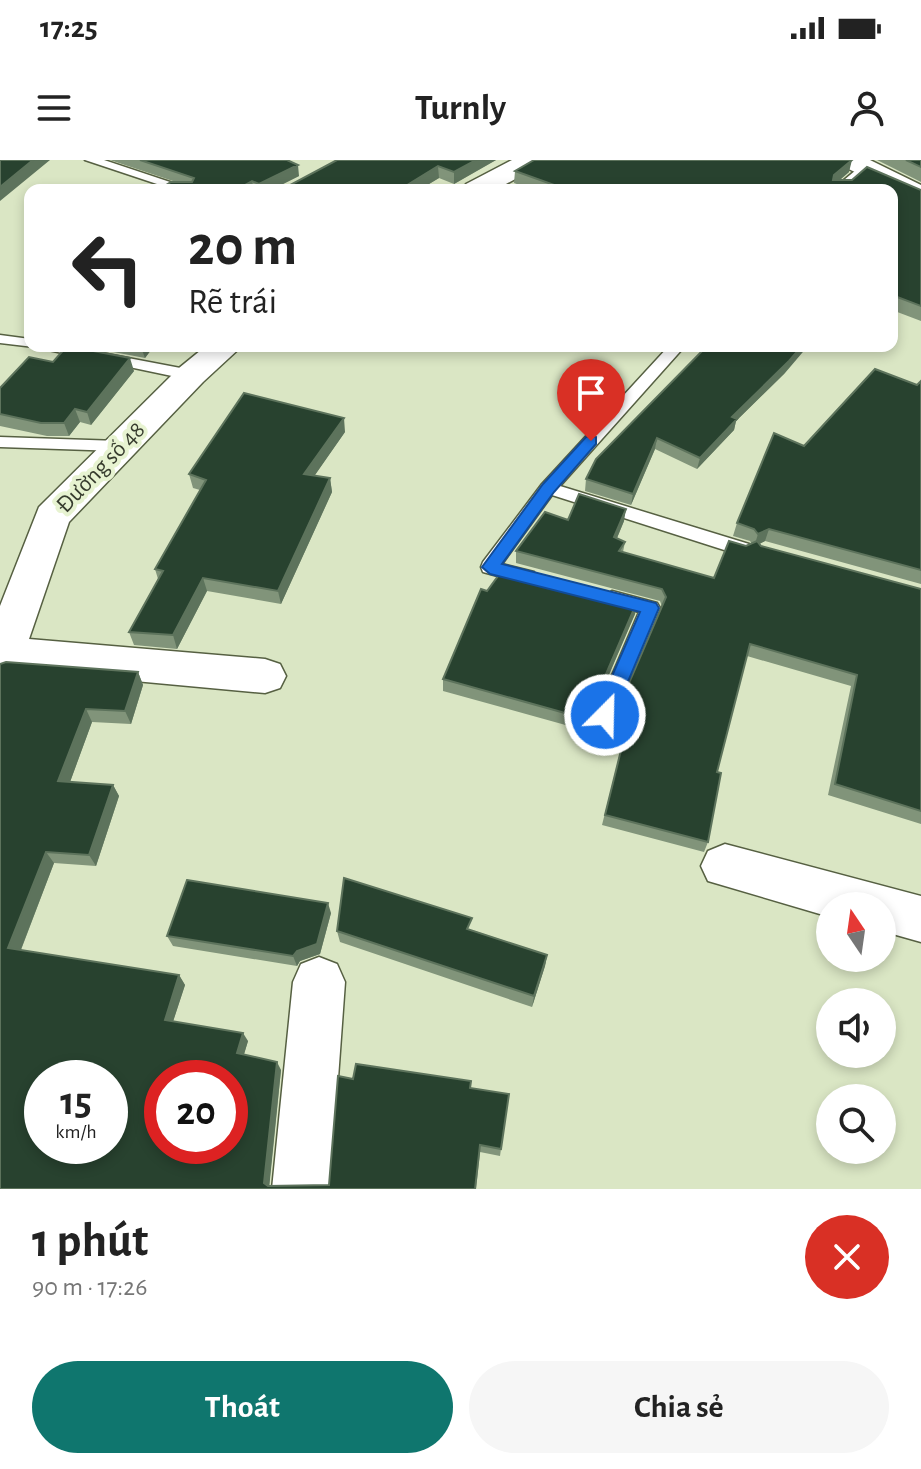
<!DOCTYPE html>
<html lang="vi">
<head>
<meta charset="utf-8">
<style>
  :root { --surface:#fff; --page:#f6f6f6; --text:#222; --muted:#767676; --accent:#0f766e }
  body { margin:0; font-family:"Alegreya Sans",sans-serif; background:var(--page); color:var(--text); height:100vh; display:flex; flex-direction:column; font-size:30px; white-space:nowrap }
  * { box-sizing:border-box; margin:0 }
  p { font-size:26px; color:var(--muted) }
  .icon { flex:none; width:44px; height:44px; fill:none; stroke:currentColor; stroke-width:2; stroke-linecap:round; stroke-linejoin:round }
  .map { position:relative; height:1029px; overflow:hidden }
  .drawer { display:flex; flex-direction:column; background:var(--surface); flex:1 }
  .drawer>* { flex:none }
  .banner { position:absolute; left:24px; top:24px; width:874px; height:168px; border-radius:16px; box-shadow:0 4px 12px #0003; background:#fff; color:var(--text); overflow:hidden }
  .needle { width:52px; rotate:347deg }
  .controls { position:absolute; left:816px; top:732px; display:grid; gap:16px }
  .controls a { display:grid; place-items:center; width:80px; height:80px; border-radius:50%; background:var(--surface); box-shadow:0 4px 12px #0003; font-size:40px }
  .speed { position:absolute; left:24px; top:900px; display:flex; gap:16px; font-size:40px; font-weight:700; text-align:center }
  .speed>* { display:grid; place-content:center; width:104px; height:104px; border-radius:50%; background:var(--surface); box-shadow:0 4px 12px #0003; line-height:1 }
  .speed small { font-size:20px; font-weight:400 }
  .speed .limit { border:12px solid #d22; background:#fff; color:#111 }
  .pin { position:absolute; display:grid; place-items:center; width:68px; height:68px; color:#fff; margin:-82px -34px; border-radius:50% 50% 50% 0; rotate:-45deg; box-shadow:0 0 8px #0007 }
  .pin .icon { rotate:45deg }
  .me { position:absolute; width:88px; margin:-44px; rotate:23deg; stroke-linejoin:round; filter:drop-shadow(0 0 6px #0008) }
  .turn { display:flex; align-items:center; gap:28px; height:168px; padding:0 32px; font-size:36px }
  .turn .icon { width:104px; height:104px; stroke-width:2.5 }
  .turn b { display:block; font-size:56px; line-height:68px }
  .round { display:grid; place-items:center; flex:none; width:84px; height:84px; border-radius:42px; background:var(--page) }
  .summary { display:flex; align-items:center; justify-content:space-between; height:136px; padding:0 32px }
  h1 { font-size:48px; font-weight:700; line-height:60px }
  .primary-button { display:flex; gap:16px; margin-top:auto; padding:16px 32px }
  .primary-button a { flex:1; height:92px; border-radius:48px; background:var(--accent); color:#fff; font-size:32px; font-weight:700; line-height:92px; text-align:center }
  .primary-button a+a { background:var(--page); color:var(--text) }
  .status { display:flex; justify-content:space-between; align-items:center; height:56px; padding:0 40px; background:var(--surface); direction:ltr }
  .status svg { height:22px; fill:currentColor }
  header { display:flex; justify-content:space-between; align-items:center; height:104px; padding:0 32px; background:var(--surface); font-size:36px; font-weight:700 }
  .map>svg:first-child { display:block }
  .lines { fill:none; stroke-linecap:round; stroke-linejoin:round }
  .lane-casing { stroke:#566042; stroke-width:3 }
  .street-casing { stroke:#566042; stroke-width:3 }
  .lane { fill:#fff; fill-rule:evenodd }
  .street { fill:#fff; fill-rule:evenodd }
  .wall { fill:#81947a }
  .shaded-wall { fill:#5d735c }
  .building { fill:#28422f; stroke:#5d735c; stroke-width:2; fill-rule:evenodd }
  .route { fill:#1a73e8; stroke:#114b97; stroke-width:2 }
  .labels { text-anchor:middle; stroke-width:8; stroke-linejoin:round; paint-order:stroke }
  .street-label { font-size:24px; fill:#373c2e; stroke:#e7f3d1 }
</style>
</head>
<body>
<div class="status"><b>17:25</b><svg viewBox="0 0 49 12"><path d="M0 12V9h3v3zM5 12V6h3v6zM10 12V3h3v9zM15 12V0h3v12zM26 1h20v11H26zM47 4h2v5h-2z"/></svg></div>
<header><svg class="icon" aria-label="menu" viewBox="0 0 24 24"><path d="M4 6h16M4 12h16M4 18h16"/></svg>Turnly<svg class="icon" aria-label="person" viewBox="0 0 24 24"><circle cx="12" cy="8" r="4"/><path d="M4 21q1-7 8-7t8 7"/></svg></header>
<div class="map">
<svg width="921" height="1029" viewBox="0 0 921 1029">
  <rect width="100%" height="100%" fill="#dae6c4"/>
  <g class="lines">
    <defs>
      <path id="lane" d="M85,0H104L194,30H175Z
        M862,5L872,8L846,30H832Z
        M0,175L30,179V186H65L191,210L199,215L191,220L34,187L0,183Z
        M669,186H685L560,326L749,384L752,389L749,394L743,396L552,335L502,404L534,412L536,417L534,422L527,424L483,412L481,407L483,402L542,324Z
        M0,277L119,281L127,286L119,291L0,287Z
        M612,431L657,443L660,448L615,555L612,561L605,563L598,561L595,555L639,452L605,443L603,438Z"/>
      <path id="street" d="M512,0H545L541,5L495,30H462L466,24Z
        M836,0H870L921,25V43L840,5Z
        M206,186H242L203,222L69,362L29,479L265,499L280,504L286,516L280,528L265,533L16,510L0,518V446L39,347L179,208Z
        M725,684L921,736V782L882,771V746H830V757L708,721L701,706L708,691Z
        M319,797L337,804L345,822L330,1029H272L293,822L301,804Z"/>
    </defs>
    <use href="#lane" class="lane-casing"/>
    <use href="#street" class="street-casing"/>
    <use href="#lane" class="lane"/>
    <use href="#street" class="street"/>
  </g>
  <path class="wall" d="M110,0H287L299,16L271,30H158L176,22Z
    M337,0H496L454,24L439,18L419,30H291L290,25Z
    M877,0H921V22Z
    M515,11L849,12L840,20L921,30V161L892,150V30H533L514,23Z
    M106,186H154L145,198L108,191Z
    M53,202L134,211L91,265L80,262L69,276H47L0,266V228Z
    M785,213L736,261L734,270L697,309L655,289L631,345L585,331L586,319L596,299Z
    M921,221V424L765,381L759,384L761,386L921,429V664L828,635L851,526L747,496L717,612L708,682L704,692L602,665L623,581L443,531V519L487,431L637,442L635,454L596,545L599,552L608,554L617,551L662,447L660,441L516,403V391L568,360L624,361L617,378L625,382L623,392L714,418L746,386L752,384L750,381L733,376L737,363L804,286L917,225Z
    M345,272L314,316L330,318L332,332L281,444L207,431L177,489L134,485L129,472L158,419L155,409L200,330L193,328L189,314Z
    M0,504L138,512L143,525L131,564L92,562L70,622L113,625L119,636L96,706L54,703L21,790L179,815L185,825L173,861L248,881L244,894L281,910L269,1026L329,1025L353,919L471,928L509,934L500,996L480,992L476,1029H0Z
    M331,753L320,794L300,801L297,806L173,786L167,776Z
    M472,770L547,795L545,806L532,847L340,782L337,771Z"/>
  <path class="shaded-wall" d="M33,0H50L0,41V27Z
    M476,0H496L454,24V12Z
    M852,0L849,12L830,28L834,15Z
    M298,5L299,16L271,30H260L259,24Z
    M438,6L439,18L419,30H399Z
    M252,21L254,30H236Z
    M145,186H154L145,198L142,190Z
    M802,186H808L785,213L736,261L734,270L697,309L700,298L732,257Z
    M130,198L134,211L91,265L87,252Z
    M75,249L80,262L69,276L64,263Z
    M344,258L345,272L306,328L304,314Z
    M657,278L655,289L631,345L633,334Z
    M330,318L332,332L281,444L278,431Z
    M626,349L624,361L612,390L614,377Z
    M769,369L765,381L754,387L758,374Z
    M203,418L207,431L177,489L173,475Z
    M637,442L635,454L592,554L594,542Z
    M138,512L143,525L131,564L125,551Z
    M86,549L92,562L66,633L58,621Z
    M113,625L119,636L96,706L89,695Z
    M46,692L54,703L18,797L8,788Z
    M328,743L331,753L320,794L300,801L297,806L293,796Z
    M547,795L545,806L532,847L534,836Z
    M179,815L185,825L171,868L165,860Z
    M243,873L248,881L242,901L237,893Z
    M277,902L281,910L269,1029L264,1023Z"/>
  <path class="building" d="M0,0H33L0,27Z
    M140,0H287L298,5L259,24L252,21L236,30H158L171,22H192L194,18Z
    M337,0H476L454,12L438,6L399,30H303L290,25Z
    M534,0H852L834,15L833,20H852L867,7L921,30V146L892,135V30H568L515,11Z
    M906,0H921V7Z
    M67,186L130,198L87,252L75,249L64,263H41L0,254V228L29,197L53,202Z
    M123,186H145L142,190Z
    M707,186H802L789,201L732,257L737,259L700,298L657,278L633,334L586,319L596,299Z
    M875,209L917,225L921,221V410L769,369L758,374L754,369L737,363L774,273L804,286Z
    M244,233L344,258L304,314L330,318L278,431L203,418L173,475L129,472L163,411L155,409L206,320L189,314Z
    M579,334L626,349L614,377L625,382L619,391L714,418L729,381L746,386L757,381L761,386L921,429V651L835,624L857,515L750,484L717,612L721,613L708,682L605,655L626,570L443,519L481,429L487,431L504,408L637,442L594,542L599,552L608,554L617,551L666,437L662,429L516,391L545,352L568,360Z
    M6,502L138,512L125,551L86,549L58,621L113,625L89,695L46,692L8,788L179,815L165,860L243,873L237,893L277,902L264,1023L268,1026L329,1025L338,916L353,919L356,904L471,921L470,928L509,934L501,989L480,985L475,1029H0V504ZM42,918H110V986H42ZM162,918H230V986H162Z
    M344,718L472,758L467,769L547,795L534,836L337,771Z
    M187,720L328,743L317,784L297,791L293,796L167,776Z"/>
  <path class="route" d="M591,276L596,277V284L554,332L502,404L656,443L659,448L614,555L611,560H598L595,555L640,452L490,414L482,407L543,324L586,277Z"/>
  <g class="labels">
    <g class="street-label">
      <text transform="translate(100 307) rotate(-46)" y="8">Đường số 48</text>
    </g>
  </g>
</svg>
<div class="controls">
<a><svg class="needle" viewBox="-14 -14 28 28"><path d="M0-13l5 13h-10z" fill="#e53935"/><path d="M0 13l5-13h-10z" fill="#767676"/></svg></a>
<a><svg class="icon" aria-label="sound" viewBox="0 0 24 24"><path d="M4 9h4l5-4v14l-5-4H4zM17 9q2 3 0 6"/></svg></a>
<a><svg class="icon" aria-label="search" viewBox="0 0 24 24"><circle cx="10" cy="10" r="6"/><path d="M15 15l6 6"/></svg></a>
</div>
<div class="speed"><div>15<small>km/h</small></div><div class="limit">20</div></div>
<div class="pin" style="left:591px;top:281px;background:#d93025"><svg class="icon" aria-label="arrive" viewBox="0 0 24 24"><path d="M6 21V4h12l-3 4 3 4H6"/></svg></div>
<svg class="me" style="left:605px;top:555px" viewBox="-20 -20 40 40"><circle r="17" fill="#1a73e8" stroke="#fff" stroke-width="3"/><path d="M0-11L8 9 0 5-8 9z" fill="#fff"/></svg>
<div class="banner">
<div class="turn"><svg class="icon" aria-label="left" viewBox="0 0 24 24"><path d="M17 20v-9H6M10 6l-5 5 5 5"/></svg><div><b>20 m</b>Rẽ trái</div></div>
</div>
</div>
<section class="drawer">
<div class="summary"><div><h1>1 phút</h1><p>90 m · 17:26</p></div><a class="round" style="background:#d93025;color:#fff"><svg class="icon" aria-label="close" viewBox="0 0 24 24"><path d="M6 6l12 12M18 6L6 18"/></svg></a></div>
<div class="primary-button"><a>Thoát</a><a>Chia sẻ</a></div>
</section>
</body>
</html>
